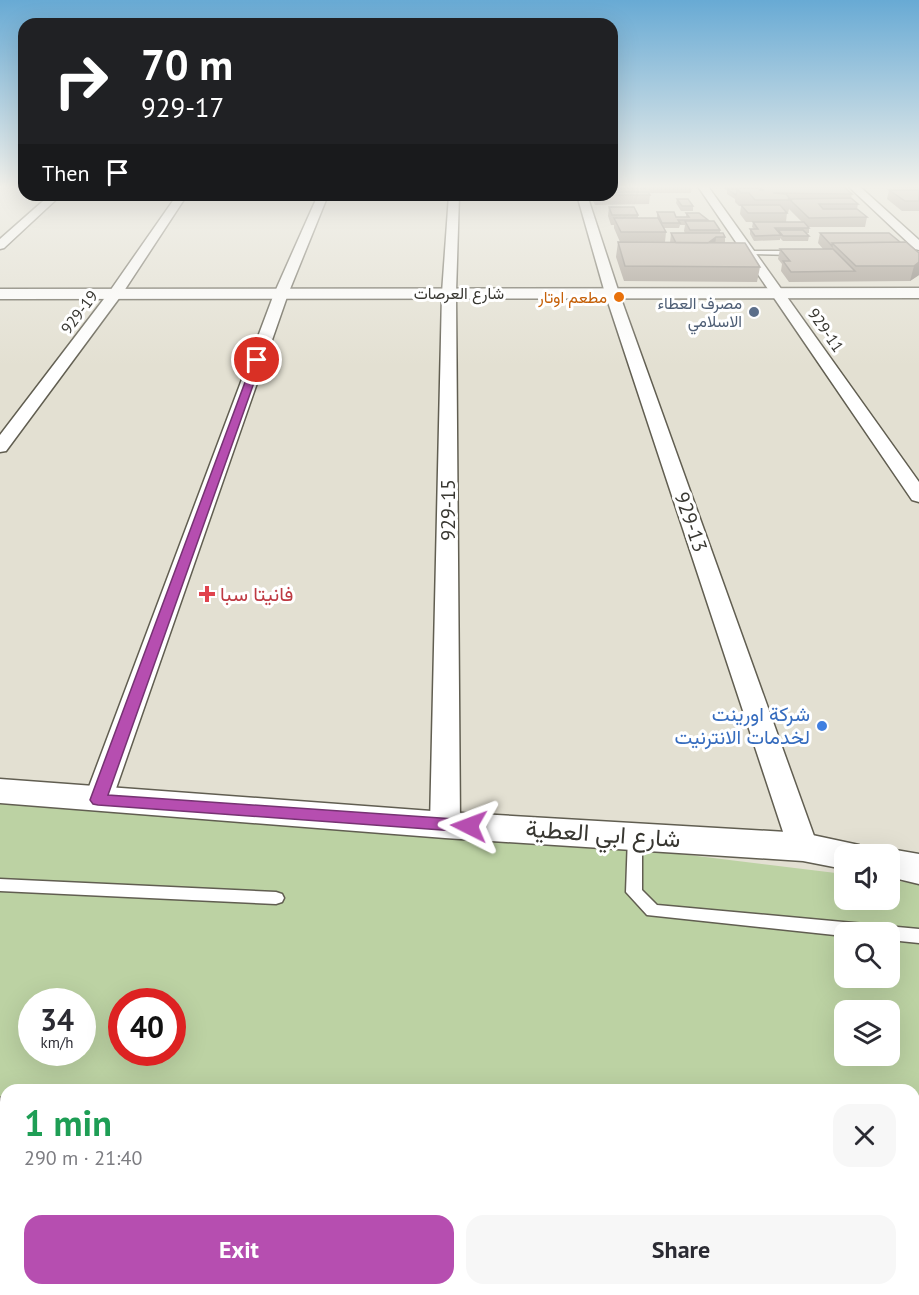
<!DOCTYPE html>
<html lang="en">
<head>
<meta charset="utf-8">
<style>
  :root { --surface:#fff; --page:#f7f7f7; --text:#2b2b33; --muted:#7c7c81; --accent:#b64eb0 }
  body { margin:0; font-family:"PT Sans",Vazirmatn,sans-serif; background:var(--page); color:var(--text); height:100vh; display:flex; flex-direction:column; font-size:22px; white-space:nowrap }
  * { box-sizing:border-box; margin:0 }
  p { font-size:20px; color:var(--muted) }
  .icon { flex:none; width:33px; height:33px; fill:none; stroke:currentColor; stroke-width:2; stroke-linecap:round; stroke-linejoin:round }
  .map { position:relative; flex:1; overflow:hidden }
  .drawer { position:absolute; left:0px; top:1084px; width:920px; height:212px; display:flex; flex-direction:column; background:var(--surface); border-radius:18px 18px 0 0; box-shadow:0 6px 24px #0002 }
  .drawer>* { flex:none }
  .hud { position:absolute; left:18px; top:18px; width:600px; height:183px; border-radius:18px; box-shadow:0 6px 24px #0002; background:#202124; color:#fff; overflow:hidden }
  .tools { position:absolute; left:834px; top:844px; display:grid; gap:12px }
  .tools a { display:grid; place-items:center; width:66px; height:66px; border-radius:12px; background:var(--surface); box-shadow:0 6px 24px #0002; font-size:30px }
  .speed { position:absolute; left:18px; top:988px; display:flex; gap:12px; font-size:30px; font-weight:700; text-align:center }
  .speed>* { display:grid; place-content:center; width:78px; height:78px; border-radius:50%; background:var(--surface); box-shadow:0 6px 24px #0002; line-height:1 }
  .speed small { font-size:15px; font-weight:400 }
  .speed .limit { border:9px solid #d22; background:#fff; color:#111 }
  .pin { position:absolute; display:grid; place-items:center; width:51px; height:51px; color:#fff; margin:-26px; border:3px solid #fff; border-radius:50%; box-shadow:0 2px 6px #0007 }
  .me { position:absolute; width:66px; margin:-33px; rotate:273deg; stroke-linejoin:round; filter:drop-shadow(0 0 4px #0008) }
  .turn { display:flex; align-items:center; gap:21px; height:126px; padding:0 24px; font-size:27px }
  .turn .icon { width:78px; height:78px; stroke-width:2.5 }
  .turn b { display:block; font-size:42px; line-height:51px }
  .then { display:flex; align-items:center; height:57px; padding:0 24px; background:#0003; gap:12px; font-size:22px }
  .round { display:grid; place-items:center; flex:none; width:63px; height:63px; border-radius:18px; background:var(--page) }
  .summary { display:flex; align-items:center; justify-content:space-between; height:102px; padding:0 24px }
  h1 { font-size:36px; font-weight:700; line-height:45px; color:#1e9e55 }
  .cta { display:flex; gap:12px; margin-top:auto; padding:12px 24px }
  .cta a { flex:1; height:69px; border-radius:18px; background:var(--accent); color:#fff; font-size:24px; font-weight:700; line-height:69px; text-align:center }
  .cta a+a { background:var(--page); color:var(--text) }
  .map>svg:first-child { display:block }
  .green { fill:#bcd2a3; fill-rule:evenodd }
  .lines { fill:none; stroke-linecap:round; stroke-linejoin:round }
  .service-casing { stroke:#615e51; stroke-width:3 }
  .minor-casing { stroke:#615e51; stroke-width:3 }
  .tertiary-casing { stroke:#615e51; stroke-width:3 }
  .service { fill:#fff; fill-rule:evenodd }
  .minor { fill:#fff; fill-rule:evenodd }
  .tertiary { fill:#fff; fill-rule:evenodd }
  .wall { fill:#9d948a; fill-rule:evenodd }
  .shaded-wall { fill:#7f7871 }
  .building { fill:#b6aca1; stroke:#7f7871; stroke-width:1.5 }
  .route { fill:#b64eb0; stroke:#763372; stroke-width:1.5 }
  .food-dot { fill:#e8710a; stroke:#fff; stroke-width:2 }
  .service-dot { fill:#5c6f8a; stroke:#fff; stroke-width:2 }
  .health-dot { fill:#e0444e; stroke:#fff; stroke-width:2 }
  .shop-dot { fill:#3f7fe0; stroke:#fff; stroke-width:2 }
  .labels { text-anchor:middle; stroke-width:6; stroke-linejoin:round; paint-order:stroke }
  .far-street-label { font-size:16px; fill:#383731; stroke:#fff }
  .far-food-label { font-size:16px; fill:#c56008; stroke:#fff; text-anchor:end }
  .far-service-label { font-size:16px; fill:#4e5e75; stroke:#fff; text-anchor:end }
  .street-label { font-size:20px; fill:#383731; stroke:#fff }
  .health-label { font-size:20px; fill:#be3a42; stroke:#fff; text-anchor:start }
  .shop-label { font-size:20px; fill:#366cbe; stroke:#fff; text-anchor:end }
  .near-street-label { font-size:24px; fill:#383731; stroke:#fff }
</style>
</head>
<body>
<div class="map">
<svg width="919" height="1295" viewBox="0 0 919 1295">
  <rect width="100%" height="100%" fill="#e3e0d2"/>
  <path class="green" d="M0,787L445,825L844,874V900H890V880L919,884V1295H0ZM844,933H890V978H844ZM32,1002H82V1053H32ZM122,1002H172V1053H122ZM844,1011H890V1056H844ZM6,1090H914V1290H6Z"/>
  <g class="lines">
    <defs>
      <path id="service" d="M751,251H795L798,253L795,255L749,254Z
        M635,831L640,832L642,836V890L657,905L919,929V943L890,940V933H844V936L647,915L626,892L628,836L630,832Z
        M0,879L276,892L282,894L284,898L282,902L276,904L0,891Z
        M104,1290H126L125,1295H103Z
        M346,1290H368V1295H346Z"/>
      <path id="minor" d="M697,185H707L919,482V502L912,500Z
        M847,185H858L919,240V250L915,249Z
        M50,195H61L4,248L0,249V239Z
        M177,195H187L120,297L6,451L0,452V435L110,291Z
        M318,195H328L288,294L112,800L108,807L98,810L88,807L84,800L274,294Z
        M449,195H459L456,293L460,825L455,833L445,836L435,833L430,825L442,293Z
        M577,195H587L619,293L818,847L814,855L803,858L792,855L788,847L605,293Z"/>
      <path id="tertiary" d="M919,288V298L0,299V289Z
        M0,779L445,812L803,833L859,845L865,855H844V869L803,861L445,838L0,803Z
        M890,849L919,854V884L890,877V855H875Z"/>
    </defs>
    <use href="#service" class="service-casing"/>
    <use href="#minor" class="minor-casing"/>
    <use href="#tertiary" class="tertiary-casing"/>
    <use href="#service" class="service"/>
    <use href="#minor" class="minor"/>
    <use href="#tertiary" class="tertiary"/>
  </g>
  <path class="wall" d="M612,185H692L691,193H649L650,195L649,204L595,205L593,201V195H612Z
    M722,185H753V188L760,190V187H768L766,185H837L852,194L851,198L858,204L857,209L867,217L865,227H808L809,228V233H806L809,236L808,241H783L780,238V240L754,241L750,234V229H754L752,227L753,222H746L740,214L741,206H739L735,202V199L727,194V189H737H725ZM789,209L802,222H786L787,213H788Z
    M888,185H919V188H892Z
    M889,190H919V211H902L887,199Z
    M677,199L693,206V211H681L676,203Z
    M609,207L638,215V218H657V212L676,217H686V213L708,220V221L720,230V233L725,237V243L760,267L757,282L624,281L616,257L618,242L670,243L671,233H685L684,231L685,225H680L679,228H663L666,232L665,242H620L614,228V225H611L608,216Z
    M820,233L900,242L919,253V275L910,281L789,282L781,271L782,264L778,259L780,249H823L818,243Z
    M919,1242V1290L914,1268V1252Z"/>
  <path class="shaded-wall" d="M716,237L715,247L702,248Z
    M919,262V275L910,281L914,266Z
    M11,1290H37L35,1295H9Z"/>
  <path class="building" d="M613,185H642L644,188H620L619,185Z
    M793,185H837L839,187H795Z
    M760,187H844L852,194L773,193L786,194L791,200H755L749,193H741L737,188H758L760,190H763Z
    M727,189H737L736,195Z
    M612,190H618L619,192H612Z
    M889,190H919V201H905Z
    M612,192H648L650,195H595H612Z
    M851,198L858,204H819L823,209H857L867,217L809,218L789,199Z
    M677,199H688L693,206H682Z
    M741,205H780L787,213H748Z
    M609,207H634L638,215H612Z
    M657,212H674L676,217H689L686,213H699L708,220H678L680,223H662Z
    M614,218H658L666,232H621Z
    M685,221H714L720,230H690Z
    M753,222H804L809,228H775L781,235L755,236L750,229H758Z
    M778,230H803L809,236H783Z
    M671,233H723L725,237H716L708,243H676Z
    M820,233H889L900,242L832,243V246Z
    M618,242L745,243L760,267L625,266Z
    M906,242L919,253V262L914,266H856L832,243Z
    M780,249H833L855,271L791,272L783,261H790Z
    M0,1097H6V1290H11L9,1295H0Z
    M403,1290H706L707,1295H402Z"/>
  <linearGradient id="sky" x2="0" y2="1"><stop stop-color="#68aad4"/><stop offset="0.51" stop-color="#f2f1eb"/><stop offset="1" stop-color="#f2f1eb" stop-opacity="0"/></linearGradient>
  <rect width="919" height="366" fill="url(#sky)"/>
  <path class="route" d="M254,358L262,360L108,795L469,820L475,822L477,826L475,830L469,832L98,805L93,804L90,800Z"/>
  <circle class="food-dot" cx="619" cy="297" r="6"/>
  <circle class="service-dot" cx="754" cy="312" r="6"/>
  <path class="health-dot" d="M204 585h6v6h6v6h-6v6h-6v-6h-6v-6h6z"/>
  <circle class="shop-dot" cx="822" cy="726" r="6"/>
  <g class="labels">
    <g class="far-street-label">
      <text x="459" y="299">شارع العرصات</text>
      <text transform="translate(79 312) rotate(-53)" y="6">929-19</text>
      <text transform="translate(826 330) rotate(55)" y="6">929-11</text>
    </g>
    <g class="far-food-label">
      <text x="607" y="303">مطعم اوتار</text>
    </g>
    <g class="far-service-label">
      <text x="742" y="309">مصرف العطاء<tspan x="742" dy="18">الاسلامي</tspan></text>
    </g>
    <g class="street-label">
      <text transform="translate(448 510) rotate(-90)" y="7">929-15</text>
      <text transform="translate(691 522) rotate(71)" y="7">929-13</text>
    </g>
    <g class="health-label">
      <text x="220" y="601">فانيتا سبا</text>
    </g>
    <g class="shop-label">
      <text x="810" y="721">شركة اورينت<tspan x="810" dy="23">لخدمات الانترنيت</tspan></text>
    </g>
    <g class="near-street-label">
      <text transform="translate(603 834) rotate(4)" y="8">شارع ابي العطية</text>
    </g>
  </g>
</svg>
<div class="tools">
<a><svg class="icon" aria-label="sound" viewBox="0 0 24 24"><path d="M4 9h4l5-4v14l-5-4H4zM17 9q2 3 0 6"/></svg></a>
<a><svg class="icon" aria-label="search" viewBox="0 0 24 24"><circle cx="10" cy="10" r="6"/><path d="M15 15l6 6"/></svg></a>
<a><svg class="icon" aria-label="layers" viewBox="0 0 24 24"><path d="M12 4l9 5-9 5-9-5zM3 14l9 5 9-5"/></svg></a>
</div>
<div class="speed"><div>34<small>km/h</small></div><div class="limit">40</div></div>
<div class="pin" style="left:257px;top:360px;background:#d93025"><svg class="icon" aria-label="arrive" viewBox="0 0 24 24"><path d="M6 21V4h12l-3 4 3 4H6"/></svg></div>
<svg class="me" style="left:469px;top:826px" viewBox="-20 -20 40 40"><path d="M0-17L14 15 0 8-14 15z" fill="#b64eb0" stroke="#fff" stroke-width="4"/></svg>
<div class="hud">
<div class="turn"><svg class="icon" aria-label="right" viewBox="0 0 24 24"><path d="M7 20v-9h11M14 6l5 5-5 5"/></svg><div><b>70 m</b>929-17</div></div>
<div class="then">Then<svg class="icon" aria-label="arrive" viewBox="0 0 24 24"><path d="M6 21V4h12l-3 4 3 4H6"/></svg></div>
</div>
<section class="drawer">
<div class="summary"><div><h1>1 min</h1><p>290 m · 21:40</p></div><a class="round"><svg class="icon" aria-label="close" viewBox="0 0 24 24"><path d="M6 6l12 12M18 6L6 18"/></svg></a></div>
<div class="cta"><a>Exit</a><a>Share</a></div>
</section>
</div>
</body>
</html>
